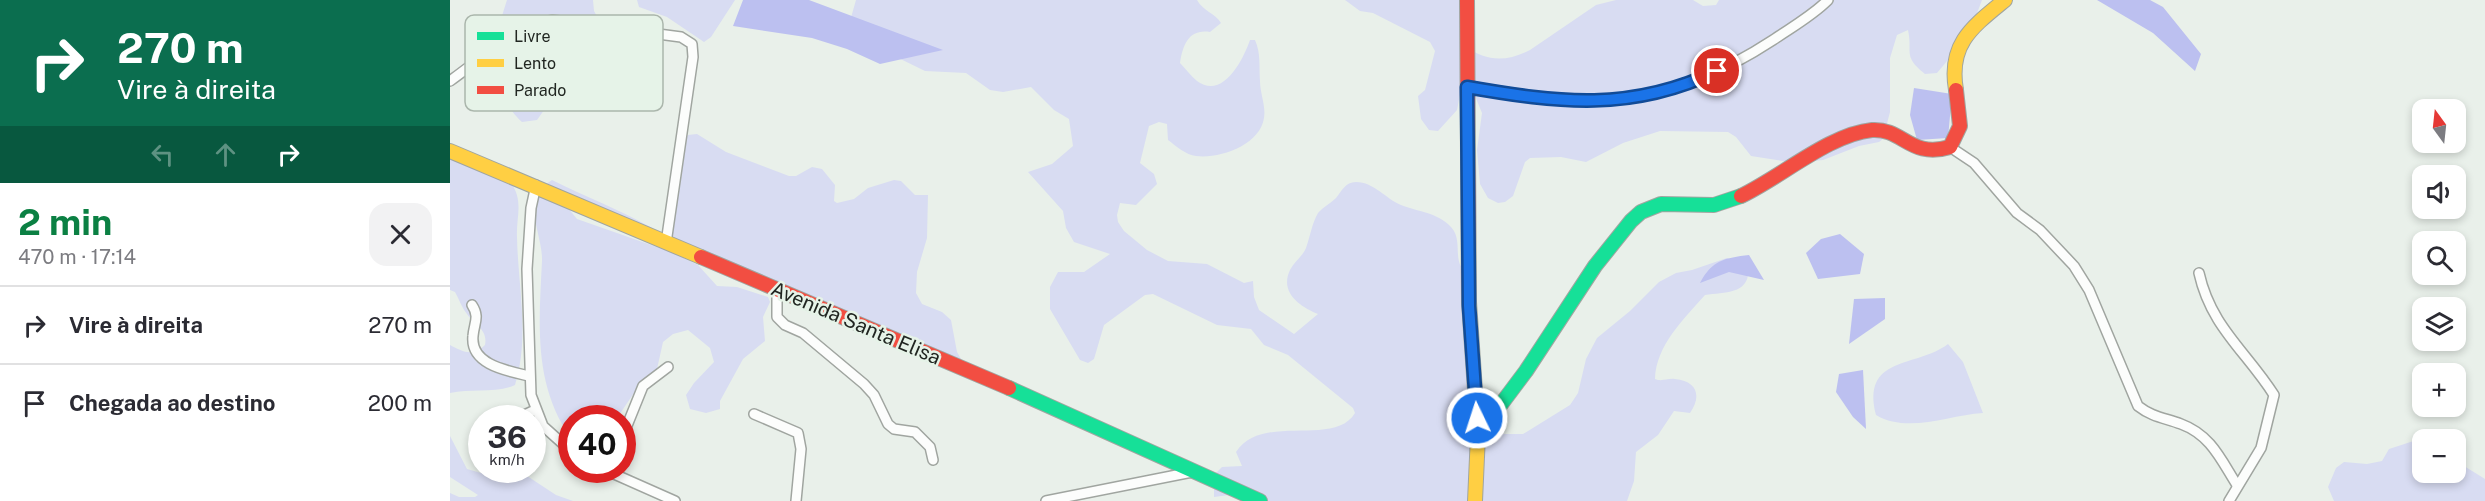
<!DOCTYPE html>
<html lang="pt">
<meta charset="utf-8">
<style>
body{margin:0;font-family:"Public Sans",sans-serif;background:#f2f2f3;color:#2b2b33;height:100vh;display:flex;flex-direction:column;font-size:22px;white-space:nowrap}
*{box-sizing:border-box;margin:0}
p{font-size:20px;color:#7c7c81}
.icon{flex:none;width:33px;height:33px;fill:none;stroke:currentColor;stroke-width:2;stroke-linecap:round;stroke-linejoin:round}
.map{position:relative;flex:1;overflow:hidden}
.drawer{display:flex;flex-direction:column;background:#fff;width:450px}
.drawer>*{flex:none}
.top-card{background:#0b6e4f;color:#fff;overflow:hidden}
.needle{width:39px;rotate:345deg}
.fabs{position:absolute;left:1962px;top:99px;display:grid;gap:12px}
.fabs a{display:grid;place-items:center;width:54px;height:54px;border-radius:12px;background:#fff;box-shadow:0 3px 9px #0003;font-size:30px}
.speed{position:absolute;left:18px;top:405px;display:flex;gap:12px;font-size:30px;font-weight:700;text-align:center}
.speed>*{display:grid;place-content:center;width:78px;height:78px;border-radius:50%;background:#fff;box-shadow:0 3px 9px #0003;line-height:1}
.speed small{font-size:15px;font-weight:400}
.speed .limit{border:9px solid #d22;background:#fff;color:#111}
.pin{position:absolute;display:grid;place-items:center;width:51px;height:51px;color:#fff;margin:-26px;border:3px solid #fff;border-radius:50%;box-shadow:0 2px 6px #0007}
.me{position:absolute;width:66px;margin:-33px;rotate:356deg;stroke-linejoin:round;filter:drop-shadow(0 0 4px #0008)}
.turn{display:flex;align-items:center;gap:21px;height:126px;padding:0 18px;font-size:27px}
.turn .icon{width:78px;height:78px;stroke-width:2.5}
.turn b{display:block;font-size:42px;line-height:51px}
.lanes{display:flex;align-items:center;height:57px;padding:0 18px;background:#0003;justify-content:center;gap:30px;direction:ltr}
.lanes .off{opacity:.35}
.round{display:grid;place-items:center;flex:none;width:63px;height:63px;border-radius:18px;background:#f2f2f3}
.headline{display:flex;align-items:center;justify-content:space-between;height:102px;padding:0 18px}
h1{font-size:36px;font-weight:700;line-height:45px;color:#0b8043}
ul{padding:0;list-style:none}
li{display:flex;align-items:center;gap:18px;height:78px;padding:0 18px;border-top:2px solid #e1e1e2}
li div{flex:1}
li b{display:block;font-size:22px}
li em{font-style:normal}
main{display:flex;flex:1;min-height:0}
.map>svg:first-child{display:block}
.green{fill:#d8dcf2}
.water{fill:#bcc0f0}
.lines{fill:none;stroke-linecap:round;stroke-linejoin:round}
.street-casing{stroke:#a0a5a0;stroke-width:12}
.fast-casing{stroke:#a0a5a0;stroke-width:16}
.slow-casing{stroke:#a0a5a0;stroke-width:16}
.jam-casing{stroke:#a0a5a0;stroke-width:16}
.street{stroke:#fcfdfc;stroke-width:9}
.fast{stroke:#16e098;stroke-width:14}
.slow{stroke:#ffcf43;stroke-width:14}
.jam{stroke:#f24e42;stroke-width:14}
.route-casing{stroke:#114b97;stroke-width:15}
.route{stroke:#1a73e8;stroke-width:10}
.labels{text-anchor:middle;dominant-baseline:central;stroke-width:5;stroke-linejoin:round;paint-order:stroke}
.street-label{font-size:20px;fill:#212621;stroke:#e6f3e8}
.key{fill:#e6f3e8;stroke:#abb6ac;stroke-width:1.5}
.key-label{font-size:16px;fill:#212621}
</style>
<main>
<section class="drawer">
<div class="top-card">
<div class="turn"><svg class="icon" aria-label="right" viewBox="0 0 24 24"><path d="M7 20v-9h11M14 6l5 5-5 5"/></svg><div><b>270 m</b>Vire à direita</div></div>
<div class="lanes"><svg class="icon off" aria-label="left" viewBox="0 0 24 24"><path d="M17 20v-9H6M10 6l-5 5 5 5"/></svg><svg class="icon off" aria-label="ahead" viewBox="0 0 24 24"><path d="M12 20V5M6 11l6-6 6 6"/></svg><svg class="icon" aria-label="right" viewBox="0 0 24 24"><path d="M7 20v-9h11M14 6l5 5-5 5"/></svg></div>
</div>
<div class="headline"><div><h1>2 min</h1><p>470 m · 17:14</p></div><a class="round"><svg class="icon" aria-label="close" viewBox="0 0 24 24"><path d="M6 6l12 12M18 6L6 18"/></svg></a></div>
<ul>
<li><svg class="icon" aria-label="right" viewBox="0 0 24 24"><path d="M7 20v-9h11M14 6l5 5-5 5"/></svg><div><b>Vire à direita</b></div><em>270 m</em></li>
<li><svg class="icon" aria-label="arrive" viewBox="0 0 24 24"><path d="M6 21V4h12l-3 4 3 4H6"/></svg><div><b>Chegada ao destino</b></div><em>200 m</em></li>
</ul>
</section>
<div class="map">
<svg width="2035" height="501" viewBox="0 0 2035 501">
<rect width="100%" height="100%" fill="#e9f0ea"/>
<g class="green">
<path d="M57,0H143L144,11L157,34L119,54L104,96L87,120L72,122C45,97 60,86 68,56L55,52C45,33 51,19 57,0Z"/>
<polygon points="187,0 285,0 261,37 254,42 217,17 189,7"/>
<path d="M406,0H747C753,11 765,13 771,23L760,32C739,29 733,44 730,63C736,69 741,76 747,81C773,100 793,60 800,40H805C811,53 809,67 810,81C810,94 816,105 814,118C810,145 770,159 746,156C736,155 726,146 718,140L717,124L709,122L699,126L690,163L704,174L707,184L686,205L670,203L667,215L668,222L674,231L697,250L718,261L757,264L794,283L803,281L804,297L809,310L844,334L868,314C851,307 829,293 840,270C844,262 852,257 856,248C860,237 862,223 868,213C873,207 880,204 886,198C892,191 895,182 906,182C924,182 936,199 951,205C968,212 987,212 1001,227C1013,240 1003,258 1013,269L1034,433L1048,429L1054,434H1073L1120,405L1128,393L1136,359L1147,338L1180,311L1209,282L1226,273L1242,270L1277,258L1298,267C1301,294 1276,292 1255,295C1234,319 1206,345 1205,379C1212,382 1217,378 1225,379C1247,381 1252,396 1240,413L1224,411L1208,435L1186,452L1184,481L1177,501H792L779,495L764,497V475L772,467L792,466L786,452C812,412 884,448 905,413L903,408L838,355L814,345L801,329L767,325L703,294L695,295L654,325L644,359L638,363L630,360L600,309V287L608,272H634L660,254L624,242L616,228L613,211L578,172L602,164L623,146L619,119L604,110L581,87L553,92L540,90L516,73L475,71L426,47L400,21Z"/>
<path d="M895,0H1015V46C1037,62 1056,62 1080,50L1146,5L1166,0H1243L1253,6L1266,5L1269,0H1532C1523,27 1506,51 1487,73L1475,74C1452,56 1463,52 1458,30L1447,35L1440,58V112L1433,139L1429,142L1409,146L1373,160L1345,163L1301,156L1286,137L1278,132L1210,131L1173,143L1136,162L1111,157L1080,158L1075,162L1063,196L1055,202L1048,203L1038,198L1030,184L1027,150L1032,113L1021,86L1012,84L1007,110L988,131L979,130L971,119L968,96L975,90L985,51L980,42L923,13L910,11Z"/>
<polygon points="247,134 276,152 339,176 346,176 362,167 372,169 385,185 384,201 387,203 404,199 418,188 444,180 451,181 465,195 478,195 477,238 467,272 466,293 472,304 492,312 501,320 507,352 515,366 511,368 477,362 414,319 355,298 328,282 219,237 216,205 230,150 238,135"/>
<path d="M0,158L61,183C74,201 66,217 67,237C68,287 80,336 65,385C46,394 21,388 0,393V345C13,352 23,357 35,345C38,329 25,326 17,314C12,308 9,299 5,292L0,290Z"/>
<path d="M102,180C136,197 171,210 204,229L114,203L127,219L221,252L248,265L267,286L287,287L318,297L320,302L313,317L315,341L293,359L270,401V409L256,413L240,409L236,395L244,383L264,362L260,348L238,330L223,334L213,342L207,369L200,381L186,390L167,418H122L121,438C83,385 89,323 92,261C93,233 69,201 102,180Z"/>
<path d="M1498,344L1513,362L1533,413C1499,415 1458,434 1426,415C1411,355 1467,368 1498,344Z"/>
<polygon points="1982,435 1996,439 1972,440 1972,472 2006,472 2006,461 2035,479 2035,501 1884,501 1878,487 1886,468 1894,462 1917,464 1932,461 1939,449"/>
<polygon points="0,436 17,469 31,473 31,468 68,470 106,495 123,501 0,501 0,493 9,497 25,497 28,495 0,477"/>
</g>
<g class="water">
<polygon points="293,0 359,0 493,50 430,64 397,49 362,38 283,26"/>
<polygon points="1647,0 1700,0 1713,7 1751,54 1745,71 1703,33"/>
<polygon points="1464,88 1502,94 1498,138 1467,140 1460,115"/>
<polygon points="1390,234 1414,254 1410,274 1368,279 1356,253 1371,239"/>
<path d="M1299,255L1314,280L1279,272L1250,283C1262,260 1275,258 1299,255Z"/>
<polygon points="1435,298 1435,319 1399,344 1404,299"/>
<polygon points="1413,370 1416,429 1403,417 1386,392 1389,374"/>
</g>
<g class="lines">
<g class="street-casing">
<g id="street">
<path d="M0,81C32,58 64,29 102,20L231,37L242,44L243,57L216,243"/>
<path d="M1017,86C1138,108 1216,110 1323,40C1342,27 1362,16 1378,0"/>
<path d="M1500,147L1524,163L1567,213L1590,230L1624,266L1639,290L1688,406C1702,417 1715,418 1731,424C1761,435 1771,460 1787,485"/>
<polyline points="86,185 81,208 77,269 81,395 93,426 122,452"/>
<path d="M1749,273C1761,327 1796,351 1824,395L1811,448L1779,501"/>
<polyline points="327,290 327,317 335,325 353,333 414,384 424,395 438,424 444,429 465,432 480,447 483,460"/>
<path d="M22,305C30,317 24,323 23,336C20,365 58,371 79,376"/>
<polyline points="304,414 348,433 351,449 346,501"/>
<polyline points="68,418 85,410"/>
<polyline points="172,438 193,386 218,367"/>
<polyline points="28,439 32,437"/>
<polyline points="155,470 225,501"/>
<polyline points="596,501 742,472"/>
</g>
</g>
<g class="fast-casing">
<g id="fast">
<polyline points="559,388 810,501"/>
<polyline points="1028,435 1076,371 1145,266 1181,221 1191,212 1211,204 1264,205 1291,196"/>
</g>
</g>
<g class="slow-casing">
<g id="slow">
<path d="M1506,90C1498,44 1522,27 1555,0"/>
<polyline points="0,151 251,257"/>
<polyline points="1019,302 1028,435 1025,501"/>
</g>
</g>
<g class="jam-casing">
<g id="jam">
<polyline points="1017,0 1019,302"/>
<path d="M1291,196C1331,177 1380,134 1422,130C1453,128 1460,159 1500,147L1510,126L1506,90"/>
<polyline points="251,257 559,388"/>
</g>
</g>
<use href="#street" class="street"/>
<use href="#fast" class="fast"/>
<use href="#slow" class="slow"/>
<use href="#jam" class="jam"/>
</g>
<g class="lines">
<g class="route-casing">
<path id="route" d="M1027,418L1019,306L1017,87C1109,103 1181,112 1267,71"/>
</g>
<use href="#route" class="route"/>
</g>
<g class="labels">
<g class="street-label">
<text transform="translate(406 323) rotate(23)">Avenida Santa Elisa</text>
</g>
</g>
<rect x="15" y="15" width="198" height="96" rx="9" class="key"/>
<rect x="27" y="32" width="27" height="8" fill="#16e098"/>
<rect x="27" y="59" width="27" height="8" fill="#ffcf43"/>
<rect x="27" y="86" width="27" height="8" fill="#f24e42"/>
<g class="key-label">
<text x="64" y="42">Livre</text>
<text x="64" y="69">Lento</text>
<text x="64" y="96">Parado</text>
</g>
</svg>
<div class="fabs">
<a><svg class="needle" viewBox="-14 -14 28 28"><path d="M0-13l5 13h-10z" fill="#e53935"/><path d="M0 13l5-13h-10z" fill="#7c7c81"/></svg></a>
<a><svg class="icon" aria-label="sound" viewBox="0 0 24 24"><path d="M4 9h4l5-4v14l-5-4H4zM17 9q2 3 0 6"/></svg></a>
<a><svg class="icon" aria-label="search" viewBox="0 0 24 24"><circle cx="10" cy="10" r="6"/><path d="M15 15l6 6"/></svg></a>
<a><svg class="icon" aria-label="layers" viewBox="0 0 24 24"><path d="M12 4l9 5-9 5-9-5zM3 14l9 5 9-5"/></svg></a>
<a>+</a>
<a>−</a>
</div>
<div class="speed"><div>36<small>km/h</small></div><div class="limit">40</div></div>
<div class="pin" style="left:1267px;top:71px;background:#d93025"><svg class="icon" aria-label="arrive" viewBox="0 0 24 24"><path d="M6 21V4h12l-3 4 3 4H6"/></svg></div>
<svg class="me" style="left:1027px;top:418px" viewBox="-20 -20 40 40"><circle r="17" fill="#1a73e8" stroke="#fff" stroke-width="3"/><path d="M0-11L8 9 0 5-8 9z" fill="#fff"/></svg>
</div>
</main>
